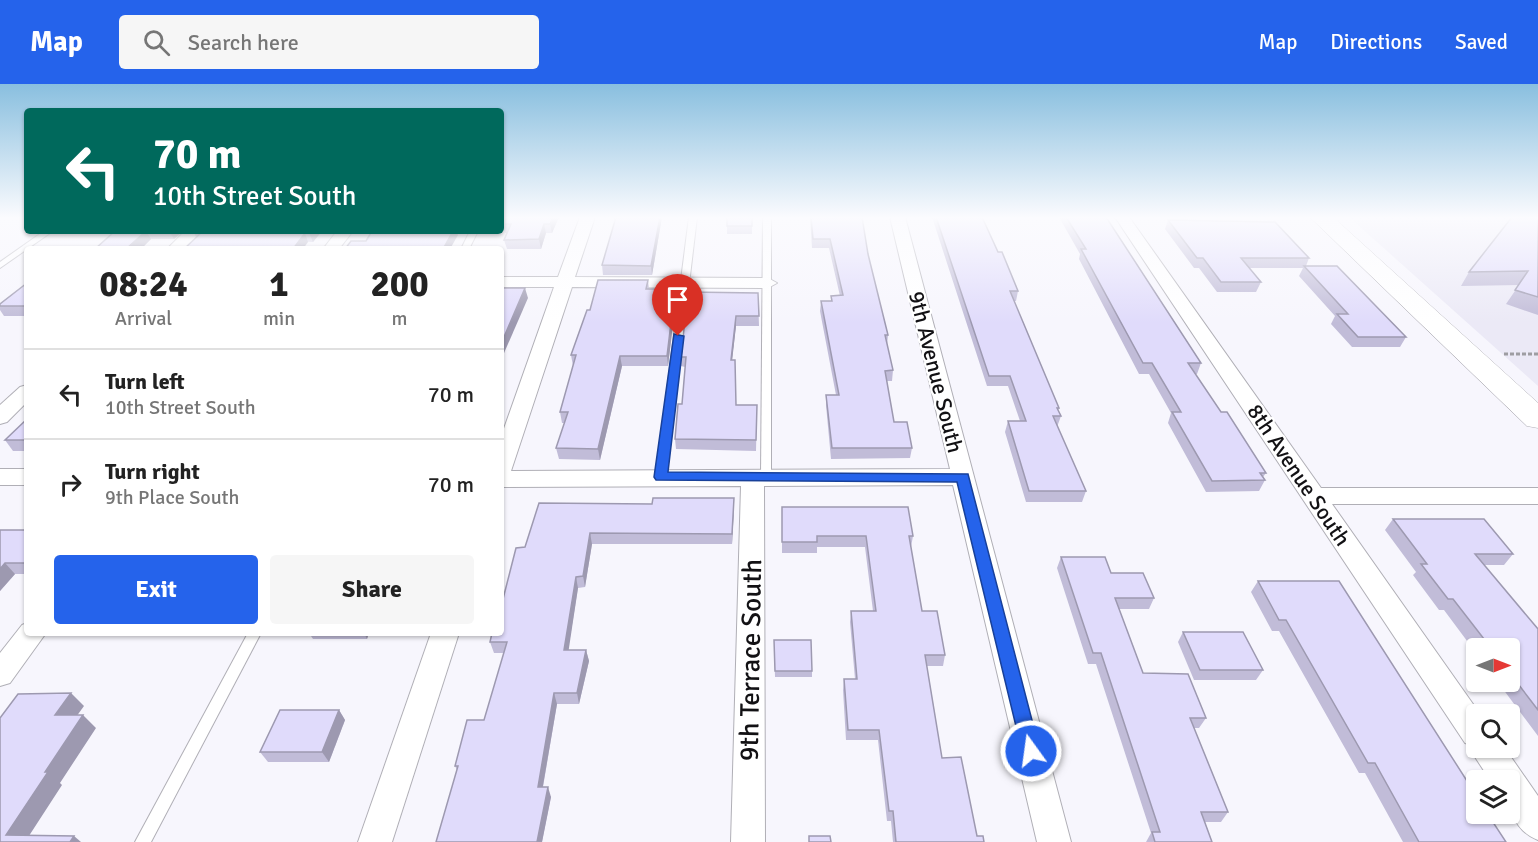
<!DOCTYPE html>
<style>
body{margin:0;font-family:Signika,sans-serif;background:#f6f6f6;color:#222;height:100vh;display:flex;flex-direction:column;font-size:22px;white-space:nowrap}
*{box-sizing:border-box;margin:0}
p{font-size:20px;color:#767676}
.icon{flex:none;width:33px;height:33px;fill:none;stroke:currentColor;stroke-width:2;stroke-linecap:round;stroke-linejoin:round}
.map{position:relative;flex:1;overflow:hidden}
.panel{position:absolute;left:24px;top:162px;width:480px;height:390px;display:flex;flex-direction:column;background:#fff;border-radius:6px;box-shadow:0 2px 4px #0004}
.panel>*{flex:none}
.guide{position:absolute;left:24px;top:24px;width:480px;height:126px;border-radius:6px;box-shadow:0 2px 4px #0004;background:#00695c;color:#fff;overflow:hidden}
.needle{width:39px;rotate:90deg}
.fabs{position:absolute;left:1466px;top:554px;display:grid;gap:12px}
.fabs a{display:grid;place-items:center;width:54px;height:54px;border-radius:6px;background:#fff;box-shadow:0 2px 4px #0004;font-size:30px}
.pin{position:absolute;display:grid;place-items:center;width:51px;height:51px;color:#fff;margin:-62px -26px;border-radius:50% 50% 50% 0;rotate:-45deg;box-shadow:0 0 6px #0007}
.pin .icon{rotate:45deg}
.me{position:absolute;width:66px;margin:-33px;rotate:346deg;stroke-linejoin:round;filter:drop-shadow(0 0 4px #0008)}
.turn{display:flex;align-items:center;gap:21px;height:126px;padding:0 30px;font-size:27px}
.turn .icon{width:78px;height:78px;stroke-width:2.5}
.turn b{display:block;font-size:42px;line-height:51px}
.eta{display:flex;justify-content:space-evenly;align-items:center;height:102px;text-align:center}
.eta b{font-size:36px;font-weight:800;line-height:42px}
.primary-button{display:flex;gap:12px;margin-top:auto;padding:12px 30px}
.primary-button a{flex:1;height:69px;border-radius:6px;background:#2563eb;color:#fff;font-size:24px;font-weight:800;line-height:69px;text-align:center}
.primary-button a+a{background:#f6f6f6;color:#222}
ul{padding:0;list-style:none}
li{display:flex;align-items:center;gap:18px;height:90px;padding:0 30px;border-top:2px solid #e0e0e0}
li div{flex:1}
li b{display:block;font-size:22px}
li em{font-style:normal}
header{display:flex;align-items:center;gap:36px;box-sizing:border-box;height:84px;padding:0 30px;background:#2563eb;color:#fff}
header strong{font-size:28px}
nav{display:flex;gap:33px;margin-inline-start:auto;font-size:21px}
.search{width:420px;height:54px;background:#f6f6f6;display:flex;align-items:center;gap:15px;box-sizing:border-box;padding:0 21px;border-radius:6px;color:#767676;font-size:22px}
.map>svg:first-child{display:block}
.built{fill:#ebe9f6}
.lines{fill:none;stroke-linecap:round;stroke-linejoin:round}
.lane-casing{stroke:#b0afb6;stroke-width:2}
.street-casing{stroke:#b0afb6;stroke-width:2}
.secondary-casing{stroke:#b0afb6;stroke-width:1}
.path{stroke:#9e9da2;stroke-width:3;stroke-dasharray:4 2;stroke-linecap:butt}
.lane{fill:#fff;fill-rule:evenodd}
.street{fill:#fff;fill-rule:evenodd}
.secondary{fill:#fff;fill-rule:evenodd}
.wall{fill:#c1bcd8}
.shaded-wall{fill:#9d99b0}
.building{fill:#e0dbfb;stroke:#9d99b0;stroke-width:1.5}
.route{fill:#2563eb;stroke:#184099;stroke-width:1.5}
.labels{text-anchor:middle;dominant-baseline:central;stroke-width:4.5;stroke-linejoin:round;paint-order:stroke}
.street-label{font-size:22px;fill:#121114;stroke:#fff}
.near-street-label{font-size:27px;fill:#121114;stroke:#fff}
</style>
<header>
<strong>Map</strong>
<div class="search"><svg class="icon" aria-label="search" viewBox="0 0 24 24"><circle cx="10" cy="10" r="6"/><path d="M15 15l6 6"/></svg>Search here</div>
<nav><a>Map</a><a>Directions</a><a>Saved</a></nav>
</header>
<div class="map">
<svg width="1538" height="758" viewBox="0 0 1538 758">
<rect width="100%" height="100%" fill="#f7f6fd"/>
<polygon class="built" points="1349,133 1538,133 1538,302"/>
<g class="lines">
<g class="lane-casing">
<g id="lane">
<polygon points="689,133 697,133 666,393 661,397 656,393"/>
<polygon points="763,133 771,133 771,393 766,397 761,393"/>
<polygon points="44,147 53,147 0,184 0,178"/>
<polygon points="470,147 478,147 469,165 461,165"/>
<polygon points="248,549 261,549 151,758 135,758"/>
</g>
</g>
<g class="street-casing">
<g id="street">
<polygon points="580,133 595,133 575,193 768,194 777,199 768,204 572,203 511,387 950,385 890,133 905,133 1071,758 1037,758 953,401 764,402 765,758 731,758 741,402 501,403 501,353 554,203 501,203 501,193 558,193"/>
<path d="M1115,133H1129L1321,404H1538V420H1332L1480,630H1476V663H1504L1538,712V756C1511,745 1509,722 1509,696H1490L1475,673L1472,661L1465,659Z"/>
<polygon points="185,147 202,147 184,165 167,165"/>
<polygon points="337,147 353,147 339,165 323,165"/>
<polygon points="27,301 27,318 7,338 0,340 0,321 20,303"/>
<rect x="0" y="385" width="27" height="16"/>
<polygon points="27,539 27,549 46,549 10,599 0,602 0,569 22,541"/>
<polygon points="431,549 459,549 392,758 358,758"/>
</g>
</g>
<g class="secondary-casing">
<polygon id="secondary" points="1310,133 1333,133 1538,319 1538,344 1527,342"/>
</g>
<polyline class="path" points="1504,270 1538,270"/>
<use href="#lane" class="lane"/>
<use href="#street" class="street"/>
<use href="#secondary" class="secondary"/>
</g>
<g class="wall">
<polygon points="559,133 552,149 546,149 541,165 507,165 504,156 507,149 505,149 503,140"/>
<polygon points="616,133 662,133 652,191 603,191 602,181"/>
<rect x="727" y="133" width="25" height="17"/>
<polygon points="810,133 862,133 868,170 888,251 887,261 893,286 892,297 887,297 894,338 912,364 910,374 831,375 826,321 826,311 836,311 820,227 821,217 831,217 831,212 840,212 829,164 812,164"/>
<polygon points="932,133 982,133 998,168 1018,207 1016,217 1014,217 1059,324 1058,327 1061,332 1057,343 1086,407 1082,418 1026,418 1005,348 1008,337 1020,337 1008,302 987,302"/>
<polygon points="1059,133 1106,133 1201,279 1197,290 1195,290 1221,328 1266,389 1263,393 1265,396 1259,407 1206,408 1168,339 1171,329 1149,290 1139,290 1079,175 1080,170"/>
<polygon points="1538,133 1538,231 1506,220 1519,201 1461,202 1469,188"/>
<polygon points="1168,136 1309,174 1306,182 1406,253 1400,263 1352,263 1331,240 1335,232 1299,192 1303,184 1249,184 1261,198 1256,208 1217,208 1199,184 1194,184 1165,145"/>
<polygon points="115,147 183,147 174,155 151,155 141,165 95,165"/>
<polygon points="193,147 322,147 313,158 196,153"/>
<polygon points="648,196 649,205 676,215 668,282 622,282 600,376 559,375 556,364 565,339 562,339 560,328 573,282 571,271 590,226"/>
<polygon points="27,199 27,232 4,232 0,226 0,220"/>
<polygon points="758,209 759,242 736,242 732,276 736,321 757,321 756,367 676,365 675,355 682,320 685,283 681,282 681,273"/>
<polygon points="27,335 27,367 13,367 5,356"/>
<polygon points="734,414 732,460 592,460 585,503 578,504 568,566 586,566 589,577 579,620 557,620 543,703 551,713 542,758 436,758 457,686 455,682 484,636 504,569 494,569 490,558 503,515 525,463 652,420"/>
<polygon points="782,423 913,452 911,463 922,527 945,571 943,582 927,582 942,674 977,752 984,758 893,758 891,737 887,737 878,656 846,656 843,606 844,595 855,595 850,538 851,527 873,527 865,463 817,463 817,469 782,469"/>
<polygon points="1393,435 1513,470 1504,481 1484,481 1538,545 1538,652 1497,597 1509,597 1509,564 1476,564 1476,569 1444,526 1439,526 1413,491 1416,488 1385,446"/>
<polygon points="0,446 27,446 27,490 15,490 0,507"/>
<polygon points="1061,473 1111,489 1154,514 1149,525 1119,525 1143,589 1206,634 1199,644 1194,644 1228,728 1221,738 1205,738 1212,758 1146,758 1151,749 1096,580 1088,580 1057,484"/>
<polygon points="1258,497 1506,758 1403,758 1365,689 1359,689 1279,547 1272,547 1251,508"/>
<polygon points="1183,548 1263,586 1256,596 1194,596 1178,558"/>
<polygon points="309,549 369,549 367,555 313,555"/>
<polygon points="774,556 812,587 812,593 775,593"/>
<polygon points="339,626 345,636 329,678 268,678 260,668"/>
</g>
<g class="shaded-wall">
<polygon points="553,133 559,133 552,149 550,140"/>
<polygon points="660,133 662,133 652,191 651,182"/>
<polygon points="544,140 546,149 541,165 539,155"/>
<polygon points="146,147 151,155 141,165 126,165"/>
<polygon points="169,147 183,147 174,155"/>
<polygon points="311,147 322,147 313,158 309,149"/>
<polygon points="453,147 456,147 458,151 450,165 443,165"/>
<polygon points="305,149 308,158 303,165 293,165"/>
<polygon points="525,204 528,214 501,276 501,260"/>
<polygon points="675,205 676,215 668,282 667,272"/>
<polygon points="736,232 736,242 731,286 731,276"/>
<polygon points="620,272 622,282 600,376 598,365"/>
<polygon points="734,414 734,425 732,460 732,450"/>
<polygon points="590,449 592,460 585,503 583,492"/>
<polygon points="5,479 15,490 0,507 0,485"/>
<polygon points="576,493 578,504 567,577 564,566"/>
<polygon points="364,549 369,549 367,555"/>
<polygon points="586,566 589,577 579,620 577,609"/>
<polygon points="71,609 84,622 68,644 55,631"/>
<polygon points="554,609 557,620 541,713 538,703"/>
<polygon points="339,626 345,636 329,678 322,668"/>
<polygon points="83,631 96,644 60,699 62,701 25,758 6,751 45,688"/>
<polygon points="548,703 551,713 542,758 537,758"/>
<polygon points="74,752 81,758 70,758"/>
</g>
<g class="building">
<polygon points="507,133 553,133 550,140 544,140 539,155 504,156 511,140 503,140"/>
<polygon points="616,133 660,133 651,182 602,181"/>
<rect x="727" y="133" width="25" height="9"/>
<polygon points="811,133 862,133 868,170 888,251 885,251 893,286 885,287 894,338 907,338 912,364 832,364 826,311 839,311 821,217 832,217 831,212 843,211 830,155 813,155"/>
<polygon points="936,133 982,133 998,168 1002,168 1018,207 1010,207 1059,324 1057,324 1061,332 1053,332 1086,407 1029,407 1008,337 1026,337 1010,292 989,292"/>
<polygon points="1066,133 1106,133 1201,279 1188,279 1221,328 1227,328 1266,389 1260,389 1265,396 1212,397 1172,328 1181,328 1152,279 1143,279 1081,165 1086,165"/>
<polygon points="1512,133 1538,133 1538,213 1515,206 1528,187 1469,188"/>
<polygon points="1168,136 1275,138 1309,174 1241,174 1261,198 1221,198 1203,174 1197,174"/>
<polygon points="115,147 146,147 126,165 95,165"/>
<polygon points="203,147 311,147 309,149 305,149 293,165 184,165"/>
<polygon points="372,147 453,147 443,165 345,165 351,157 366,157"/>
<polygon points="1304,182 1337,182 1406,253 1358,253 1337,230 1348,230"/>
<polygon points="598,196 648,196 646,205 675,205 667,272 620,272 598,365 556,364 568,328 560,328 576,271 571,271 587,226 590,226"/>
<polygon points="27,199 27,222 0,222 0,220"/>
<polygon points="501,204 525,204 501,260"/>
<polygon points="688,208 758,209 759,232 736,232 731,276 735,276 736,321 757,321 756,356 675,355 678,320 682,320 686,273 681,273"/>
<polygon points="27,335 27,356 5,356"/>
<polygon points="653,414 734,414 732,450 590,449 583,492 576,493 564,566 586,566 577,609 554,609 538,703 548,703 537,758 436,758 458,682 455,682 467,636 484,636 507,558 490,558 492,549 501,549 501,516 503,515 516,464 525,463 539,419 652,420"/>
<polygon points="782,423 908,423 913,452 909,452 922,527 937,527 945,571 925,571 942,674 961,673 977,752 983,752 984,758 896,758 893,727 889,727 879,646 848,646 844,595 857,595 851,527 876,527 866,452 817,452 817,458 782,458"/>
<polygon points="1393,435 1484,435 1513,470 1475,470 1538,545 1538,626 1509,588 1509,564 1491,564 1453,515 1448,515 1421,480 1427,480"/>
<polygon points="0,446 27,446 27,476 25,479 5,479 0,485"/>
<polygon points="1061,473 1105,473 1111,489 1143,489 1154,514 1115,514 1143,589 1188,590 1206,634 1190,634 1228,728 1201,728 1212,758 1155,758 1152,748 1160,748 1101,569 1093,569"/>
<polygon points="1258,497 1339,497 1476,711 1476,729 1487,729 1506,758 1419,758 1375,679 1368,679 1286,536 1279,536"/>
<polygon points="1183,548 1243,548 1263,586 1200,586"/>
<polygon points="774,556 811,556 812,587 775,587"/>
<polygon points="71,609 55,631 83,631 45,688 48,688 6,751 74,752 70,758 0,758 0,634 18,610"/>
<polygon points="280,626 339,626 322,668 260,668"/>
<polygon points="809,752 830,752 831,758 809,758"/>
</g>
<linearGradient id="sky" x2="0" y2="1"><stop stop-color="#89bfdf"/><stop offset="0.56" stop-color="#fbfbfe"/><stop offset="1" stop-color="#fbfbfe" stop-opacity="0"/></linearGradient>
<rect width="1538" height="239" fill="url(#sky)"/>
<polygon class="route" points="674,250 684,252 668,388 968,390 1040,667 1038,673 1031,675 1024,673 1022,667 957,398 656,396 654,393"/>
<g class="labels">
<g class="street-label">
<text transform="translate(936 288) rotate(76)">9th Avenue South</text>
<text transform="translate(1299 391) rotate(56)">8th Avenue South</text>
</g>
<g class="near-street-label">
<text transform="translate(751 576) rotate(-89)">9th Terrace South</text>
</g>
</g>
</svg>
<div class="fabs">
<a><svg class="needle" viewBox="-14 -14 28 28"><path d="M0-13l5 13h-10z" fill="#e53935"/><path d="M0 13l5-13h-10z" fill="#767676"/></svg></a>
<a><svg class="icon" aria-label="search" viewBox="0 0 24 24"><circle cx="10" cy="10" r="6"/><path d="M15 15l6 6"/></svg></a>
<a><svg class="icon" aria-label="layers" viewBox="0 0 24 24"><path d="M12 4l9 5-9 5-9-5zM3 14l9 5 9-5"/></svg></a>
</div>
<div class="pin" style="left:678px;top:252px;background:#d93025"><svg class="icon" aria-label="arrive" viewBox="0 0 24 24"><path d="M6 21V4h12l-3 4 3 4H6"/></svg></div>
<svg class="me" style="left:1031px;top:667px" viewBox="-20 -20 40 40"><circle r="17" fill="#2563eb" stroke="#fff" stroke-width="3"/><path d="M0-11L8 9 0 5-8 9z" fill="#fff"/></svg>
<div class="guide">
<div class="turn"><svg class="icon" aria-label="left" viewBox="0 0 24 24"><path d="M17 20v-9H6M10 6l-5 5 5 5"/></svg><div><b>70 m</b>10th Street South</div></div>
</div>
<section class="panel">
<div class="eta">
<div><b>08:24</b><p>Arrival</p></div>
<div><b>1</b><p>min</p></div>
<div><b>200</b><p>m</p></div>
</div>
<ul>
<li><svg class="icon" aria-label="left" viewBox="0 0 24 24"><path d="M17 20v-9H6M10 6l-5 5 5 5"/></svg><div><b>Turn left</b><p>10th Street South</p></div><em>70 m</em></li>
<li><svg class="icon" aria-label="right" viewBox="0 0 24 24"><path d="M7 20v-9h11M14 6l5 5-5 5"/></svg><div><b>Turn right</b><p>9th Place South</p></div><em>70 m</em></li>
</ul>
<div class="primary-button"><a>Exit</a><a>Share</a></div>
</section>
</div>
